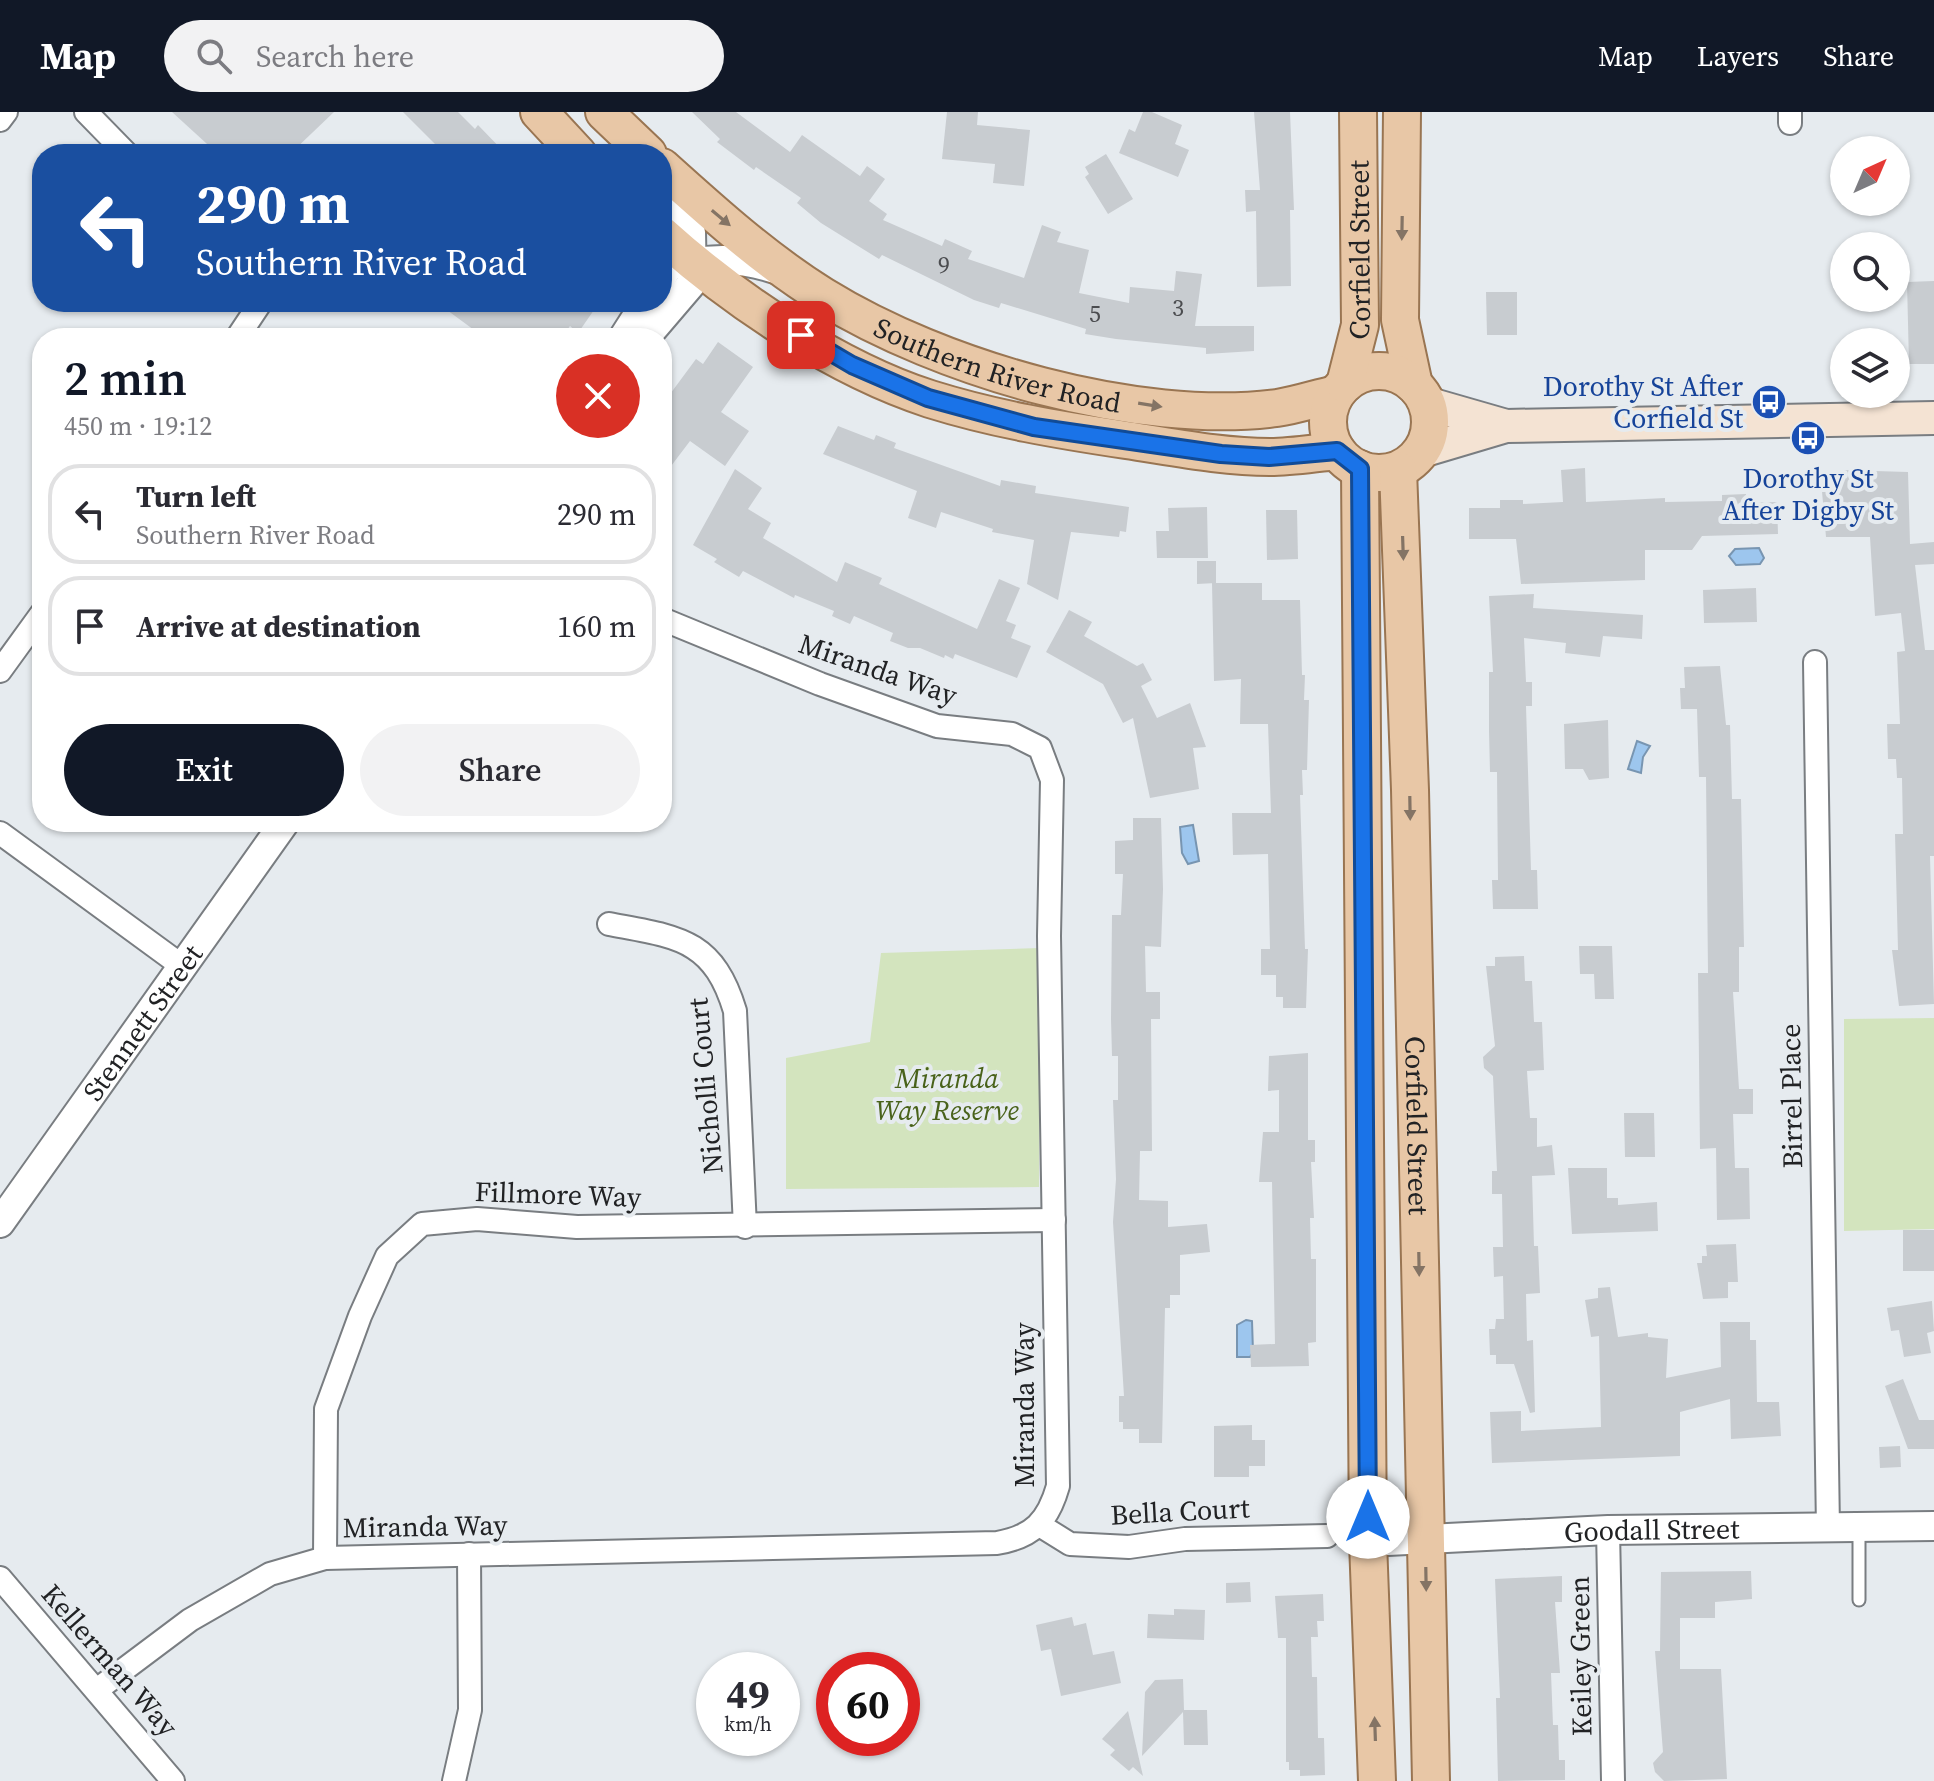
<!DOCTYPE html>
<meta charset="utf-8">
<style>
body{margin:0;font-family:"Source Serif 4",serif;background:#f2f2f3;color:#2b2b33;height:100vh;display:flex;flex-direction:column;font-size:30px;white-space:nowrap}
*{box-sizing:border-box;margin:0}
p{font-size:26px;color:#7c7c81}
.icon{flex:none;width:44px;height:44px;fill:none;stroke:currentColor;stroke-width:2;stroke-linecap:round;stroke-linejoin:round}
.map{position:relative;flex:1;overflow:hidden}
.sheet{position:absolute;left:32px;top:216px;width:640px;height:504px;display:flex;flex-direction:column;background:#fff;border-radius:32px;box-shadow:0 2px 6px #0004}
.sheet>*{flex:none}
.guide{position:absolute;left:32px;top:32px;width:640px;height:168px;border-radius:32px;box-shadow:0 2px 6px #0004;background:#1a4fa0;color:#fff;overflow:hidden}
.needle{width:52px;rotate:44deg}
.controls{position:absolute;left:1830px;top:24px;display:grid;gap:16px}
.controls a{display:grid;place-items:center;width:80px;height:80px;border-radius:50%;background:#fff;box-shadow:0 2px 6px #0004;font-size:40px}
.speed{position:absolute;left:696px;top:1540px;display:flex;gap:16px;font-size:40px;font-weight:700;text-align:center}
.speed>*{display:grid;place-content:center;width:104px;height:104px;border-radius:50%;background:#fff;box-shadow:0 2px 6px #0004;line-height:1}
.speed small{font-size:20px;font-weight:400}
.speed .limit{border:12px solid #d22;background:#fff;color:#111}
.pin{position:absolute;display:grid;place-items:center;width:68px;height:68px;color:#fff;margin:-34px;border-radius:16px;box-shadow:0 4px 12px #0006}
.me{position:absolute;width:88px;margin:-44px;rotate:0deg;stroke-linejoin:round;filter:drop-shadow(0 0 6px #0008)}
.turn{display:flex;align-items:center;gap:28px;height:168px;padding:0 32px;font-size:36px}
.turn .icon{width:104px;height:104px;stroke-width:2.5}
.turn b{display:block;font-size:56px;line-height:68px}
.round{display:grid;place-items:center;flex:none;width:84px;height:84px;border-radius:42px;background:#f2f2f3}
.head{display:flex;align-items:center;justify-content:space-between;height:136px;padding:0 32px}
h1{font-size:48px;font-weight:600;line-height:60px;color:#111827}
.primary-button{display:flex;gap:16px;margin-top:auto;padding:16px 32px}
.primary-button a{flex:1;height:92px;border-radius:48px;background:#111827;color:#fff;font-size:32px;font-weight:600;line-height:92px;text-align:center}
.primary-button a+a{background:#f2f2f3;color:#2b2b33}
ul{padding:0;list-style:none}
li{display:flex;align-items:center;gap:24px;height:100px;margin:0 16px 12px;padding:0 16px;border:4px solid #e1e1e2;border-radius:32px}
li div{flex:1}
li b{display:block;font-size:30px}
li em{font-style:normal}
header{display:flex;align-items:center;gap:48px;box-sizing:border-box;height:112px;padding:0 40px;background:#111827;color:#fff}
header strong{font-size:38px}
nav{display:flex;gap:44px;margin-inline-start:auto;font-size:28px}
.search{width:560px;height:72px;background:#f2f2f3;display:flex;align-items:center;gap:20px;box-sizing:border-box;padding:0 28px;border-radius:44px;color:#7c7c81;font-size:30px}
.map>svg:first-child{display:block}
.green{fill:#d3e4be}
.water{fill:#9dc6ee;stroke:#7895b1;stroke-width:2}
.building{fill:#c8ccd0}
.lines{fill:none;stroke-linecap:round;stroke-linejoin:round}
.service-casing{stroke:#797d81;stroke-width:15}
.minor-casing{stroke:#797d81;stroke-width:26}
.tertiary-casing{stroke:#797d81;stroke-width:32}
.secondary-casing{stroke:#797d81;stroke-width:36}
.primary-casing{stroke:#997552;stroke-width:40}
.service{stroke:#fff;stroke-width:11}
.minor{stroke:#fff;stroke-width:22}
.tertiary{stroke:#fff;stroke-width:28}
.secondary{stroke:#f4e3d3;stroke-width:32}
.primary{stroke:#e8c7a6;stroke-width:36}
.oneway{fill:#847465}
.route-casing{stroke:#114b97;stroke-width:20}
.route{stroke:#1a73e8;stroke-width:14}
.labels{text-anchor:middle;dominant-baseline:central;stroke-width:8;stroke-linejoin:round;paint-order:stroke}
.number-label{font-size:24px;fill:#4b4c4f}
.street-label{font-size:28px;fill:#212224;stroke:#e6ebef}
.transit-label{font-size:28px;fill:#164399;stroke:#e6ebef;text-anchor:end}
.park-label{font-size:28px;font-style:italic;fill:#49621a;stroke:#e6ebef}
</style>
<header>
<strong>Map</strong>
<div class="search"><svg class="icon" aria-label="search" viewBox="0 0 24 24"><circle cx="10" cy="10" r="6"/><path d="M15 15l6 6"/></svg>Search here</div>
<nav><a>Map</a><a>Layers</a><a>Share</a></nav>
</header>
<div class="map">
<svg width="1934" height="1669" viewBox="0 0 1934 1669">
<rect width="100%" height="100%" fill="#e6ebef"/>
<g class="green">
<polygon points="1040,836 1039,1075 786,1077 786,946 870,930 881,841"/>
<polygon points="1934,906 1934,1117 1844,1119 1844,907"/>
</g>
<g class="water">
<polygon points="1759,436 1764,446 1760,452 1736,453 1729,444 1735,437"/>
<polygon points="1637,629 1650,634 1643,645 1641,661 1628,657"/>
<polygon points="1193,713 1199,749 1188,752 1182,741 1180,715"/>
<polygon points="1246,1208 1252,1209 1253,1240 1250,1245 1237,1245 1237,1213"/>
</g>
<g class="building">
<polygon points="172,0 334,0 290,42 218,42"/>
<polygon points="403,0 458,0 475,17 478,13 506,42 445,42"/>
<polygon points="692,0 736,0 790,40 802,23 860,64 867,54 885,67 869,89 887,102 883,108 942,134 945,127 972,139 968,147 1024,166 1042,113 1061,120 1057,130 1089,138 1079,181 1129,191 1130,175 1174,179 1176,159 1202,162 1195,214 1254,214 1254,239 1206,242 1206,236 1116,227 1085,222 1086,217 1001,191 999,196 974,188 882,143 879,147 821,111 797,91 801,86 756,55 754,58 717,30 720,27"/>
<polygon points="947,0 978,0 977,13 1030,18 1024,74 993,71 995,52 942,47"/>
<polygon points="1143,0 1152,0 1182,13 1175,32 1189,38 1178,65 1119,41 1129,17 1135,20"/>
<polygon points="1254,0 1290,0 1294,98 1290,98 1291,174 1257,175 1256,99 1246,100 1245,78 1260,78"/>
<polygon points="1106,42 1133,87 1108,102 1085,65 1089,62 1085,55"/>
<polygon points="1934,169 1934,252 1909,252 1907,170"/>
<polygon points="1486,180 1517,180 1517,223 1487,223"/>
<polygon points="436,190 582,190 594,198 578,221 570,214 561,226 485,226"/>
<polygon points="718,230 753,255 721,300 749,319 725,354 690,329 662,366 662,293 696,247 703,252"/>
<polygon points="838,314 874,328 876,323 896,331 894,336 1000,374 1001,368 1036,374 1035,381 1129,395 1126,420 1120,419 1119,425 1071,420 1058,488 1027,472 1034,428 992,420 993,417 941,400 936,416 908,406 917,379 823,342"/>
<polygon points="1585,356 1586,390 1665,386 1665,390 1722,389 1722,383 1746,382 1746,391 1777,390 1778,422 1702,424 1692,438 1645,438 1645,468 1521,472 1516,427 1469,427 1469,396 1500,396 1500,388 1523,388 1523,392 1563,390 1561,358"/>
<polygon points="735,357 762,376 748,397 771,411 763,426 837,470 845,450 882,466 879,472 977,517 999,467 1020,476 1006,509 1016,513 1011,526 1031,534 1017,566 955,542 953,547 945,543 944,546 920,536 908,536 890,529 893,521 854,504 850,512 832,504 834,499 795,483 794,486 743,459 739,465 714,450 717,447 693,433"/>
<polygon points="1841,358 1908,360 1910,432 1934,430 1934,452 1915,453 1925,538 1934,538 1934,744 1930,744 1934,892 1899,894 1892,838 1898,838 1895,722 1903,722 1902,666 1897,666 1896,647 1888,647 1887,612 1900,612 1897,540 1905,539 1901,501 1875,504 1870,425 1826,425 1821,368 1841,367"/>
<polygon points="1207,395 1208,446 1157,446 1156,419 1169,419 1168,396"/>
<polygon points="1266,398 1297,398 1298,447 1267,448"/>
<polygon points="1197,449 1216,449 1216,471 1197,472"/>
<polygon points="1212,471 1262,471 1262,488 1300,488 1302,563 1305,563 1304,588 1309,588 1307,658 1302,658 1303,683 1300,683 1305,837 1308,837 1306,896 1283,896 1283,885 1276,885 1276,863 1261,863 1261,837 1270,837 1268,742 1233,743 1232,701 1271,701 1268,612 1240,612 1241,567 1214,569"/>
<polygon points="1756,476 1757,510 1704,511 1703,478"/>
<polygon points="1534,482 1533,496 1643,503 1642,527 1603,524 1600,545 1565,541 1566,531 1524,526 1526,570 1532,570 1532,594 1526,594 1531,758 1537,758 1538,797 1493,797 1492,768 1498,768 1497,660 1490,660 1489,619 1489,560 1493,560 1489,484"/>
<polygon points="1069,498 1092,510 1084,524 1137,554 1143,551 1152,568 1141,574 1157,606 1190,591 1206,635 1193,636 1199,677 1150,686 1133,606 1123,611 1103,572 1046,540"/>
<polygon points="1720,554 1726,613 1730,613 1732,687 1741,687 1744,835 1739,835 1739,880 1733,880 1739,977 1753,977 1753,1002 1733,1002 1735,1056 1749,1056 1750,1107 1717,1108 1716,1036 1700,1037 1698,861 1708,861 1706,665 1699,665 1697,597 1681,597 1680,576 1685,576 1684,555"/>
<polygon points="1608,608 1609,666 1589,668 1583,657 1565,657 1564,612"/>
<polygon points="1133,706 1161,706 1163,777 1161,835 1145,834 1146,880 1160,880 1160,907 1151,907 1152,1039 1140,1039 1139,1088 1168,1089 1168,1115 1207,1112 1210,1140 1180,1143 1180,1183 1170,1183 1170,1196 1165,1196 1162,1331 1139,1331 1139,1317 1123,1317 1123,1310 1119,1310 1119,1284 1124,1284 1113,1110 1116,1067 1113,988 1118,988 1118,944 1112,944 1111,907 1112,803 1121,803 1123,762 1115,762 1115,729 1133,728"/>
<polygon points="1579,834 1612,834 1614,887 1595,887 1594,862 1580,862"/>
<polygon points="1524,844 1525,869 1532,869 1534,910 1542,910 1544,958 1527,959 1530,1006 1537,1006 1537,1035 1552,1033 1555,1063 1532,1064 1534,1134 1538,1134 1540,1181 1526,1182 1527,1229 1533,1228 1535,1300 1530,1301 1514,1252 1496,1252 1496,1243 1490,1243 1489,1217 1495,1217 1496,1207 1504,1207 1503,1164 1494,1165 1493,1135 1503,1135 1502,1082 1492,1082 1492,1059 1497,1059 1493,964 1484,956 1483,945 1495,934 1486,854 1495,854 1495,845"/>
<polygon points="1308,941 1308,1028 1315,1028 1315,1050 1311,1050 1314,1106 1310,1106 1311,1147 1316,1147 1316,1230 1308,1231 1309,1254 1251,1255 1250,1233 1275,1232 1272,1070 1259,1070 1263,1020 1279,1020 1279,978 1268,979 1269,944"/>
<polygon points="1624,1001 1654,1001 1655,1045 1625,1045"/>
<polygon points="1568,1056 1607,1056 1607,1086 1618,1086 1618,1093 1657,1090 1658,1119 1572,1122"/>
<rect x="1903" y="1118" width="31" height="41"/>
<polygon points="1736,1132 1738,1170 1728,1170 1728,1186 1703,1187 1697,1151 1702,1151 1702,1144 1707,1144 1706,1133"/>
<polygon points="1610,1175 1618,1225 1648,1221 1648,1225 1668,1227 1666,1266 1721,1255 1720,1210 1750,1210 1750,1228 1756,1228 1757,1290 1779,1290 1781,1324 1731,1327 1730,1287 1680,1300 1680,1344 1492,1351 1490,1300 1521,1299 1521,1319 1601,1315 1599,1224 1591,1225 1585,1188 1598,1186 1598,1176"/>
<polygon points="1932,1189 1934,1219 1927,1221 1931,1241 1904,1245 1899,1218 1891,1219 1887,1196"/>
<polygon points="1903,1267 1919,1308 1934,1308 1934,1337 1908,1337 1885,1274"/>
<polygon points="1252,1313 1252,1328 1265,1328 1265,1354 1249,1354 1249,1365 1214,1365 1214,1314"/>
<polygon points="1900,1334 1901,1355 1880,1356 1879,1335"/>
<polygon points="1751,1459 1752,1487 1715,1490 1715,1506 1680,1506 1680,1557 1721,1557 1727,1667 1664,1669 1655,1660 1653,1651 1663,1640 1655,1539 1660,1539 1661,1460"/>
<polygon points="1562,1464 1562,1490 1555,1490 1560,1561 1551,1561 1553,1613 1558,1613 1559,1648 1565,1648 1565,1668 1498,1669 1496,1586 1500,1586 1495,1467"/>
<polygon points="1250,1470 1251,1490 1226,1491 1226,1471"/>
<polygon points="1323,1482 1324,1509 1317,1509 1318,1525 1311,1525 1312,1565 1317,1565 1318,1626 1324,1626 1325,1663 1300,1664 1300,1658 1289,1658 1289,1650 1286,1650 1286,1526 1278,1526 1275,1484"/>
<polygon points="1174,1497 1205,1498 1204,1528 1147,1526 1148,1502 1174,1503"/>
<polygon points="1072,1505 1074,1514 1086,1511 1093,1543 1114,1539 1121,1571 1061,1584 1051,1537 1041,1539 1036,1513"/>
<polygon points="1183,1567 1184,1598 1207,1598 1208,1633 1184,1633 1183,1600 1142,1644 1145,1580 1155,1568"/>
<polygon points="1128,1599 1143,1664 1133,1655 1129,1659 1110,1643 1115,1638 1102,1627"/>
</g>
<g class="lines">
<g class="service-casing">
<polyline id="service" points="1859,1417 1859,1488"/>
</g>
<g class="minor-casing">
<g id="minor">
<polyline points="86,0 127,42"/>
<polyline points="1790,0 1790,11"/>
<polyline points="0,8 6,0"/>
<polyline points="237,226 261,190"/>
<polyline points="1815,550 1828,1417"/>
<polyline points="0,559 42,501"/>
<polyline points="0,721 182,854"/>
<path d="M609,812C677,825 713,826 735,899L745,1115"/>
<polyline points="1041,1414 1070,1432 1129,1435 1185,1427 1327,1424"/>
<polyline points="1608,1418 1613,1669"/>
<polyline points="325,1446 326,1297 360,1204 387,1144 422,1112 477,1107 577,1115 1054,1108"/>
<polyline points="0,1466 173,1669"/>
<path d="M98,1577L190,1508L270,1462L325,1446L997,1431C1033,1425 1048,1409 1058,1374L1049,824L1052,668L1040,636L1012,622L937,614L820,572L662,507"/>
<polyline points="454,1669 470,1598 469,1442"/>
</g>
</g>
<g class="tertiary-casing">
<g id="tertiary">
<path d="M662,165L669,154C710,147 735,144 775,157"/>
<polyline points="623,226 646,190"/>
<polyline points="645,226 692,171 691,120 662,85"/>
<path id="s1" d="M0,1111L285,710"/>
<path id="s2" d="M1368,1430L1608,1418L1934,1414"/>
</g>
</g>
<g class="secondary-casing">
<g id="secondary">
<polyline points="1426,291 1506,314 1934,306"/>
<polyline points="1422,339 1506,314"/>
</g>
</g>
<g class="primary-casing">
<g id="primary">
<polyline points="539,0 578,42"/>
<polyline points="604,0 648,42"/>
<polyline points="1402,0 1400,208 1414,273"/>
<path id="s3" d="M662,55C713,101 765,148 823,184C941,257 1138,314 1277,296C1297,293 1317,286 1336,282"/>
<path d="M662,123C734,188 837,257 930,287C994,307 1059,318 1126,328C1173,335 1222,345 1270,345C1292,345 1315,341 1337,339"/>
<circle cx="1379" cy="310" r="51"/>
<path id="s4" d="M1345,272L1360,213L1358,0"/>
<polyline points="1360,357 1368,1430 1377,1669"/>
<path id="s5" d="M1398,358L1410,678L1431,1669"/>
</g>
</g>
<use href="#service" class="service"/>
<use href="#minor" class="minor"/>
<use href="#tertiary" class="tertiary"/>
<use href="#secondary" class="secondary"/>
<use href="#primary" class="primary"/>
</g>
<defs><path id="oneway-solid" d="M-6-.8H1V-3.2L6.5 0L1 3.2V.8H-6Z" transform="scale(2)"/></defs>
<g class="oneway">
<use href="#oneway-solid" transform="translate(721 106) rotate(40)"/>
<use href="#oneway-solid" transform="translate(1402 116) rotate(91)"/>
<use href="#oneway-solid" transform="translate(1150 293) rotate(9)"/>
<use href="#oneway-solid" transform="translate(1403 436) rotate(88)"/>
<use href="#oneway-solid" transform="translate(1410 696) rotate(89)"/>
<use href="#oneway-solid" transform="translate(1419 1152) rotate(89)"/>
<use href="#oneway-solid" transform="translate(1426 1467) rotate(89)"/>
<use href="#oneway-solid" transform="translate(1375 1617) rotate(-92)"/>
</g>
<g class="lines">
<g class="route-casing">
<polyline id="route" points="801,223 852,253 928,286 1034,315 1221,342 1269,345 1337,339 1360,357 1368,1405"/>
</g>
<use href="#route" class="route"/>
</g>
<defs>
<g id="bus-disc" transform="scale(1.8)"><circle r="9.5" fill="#1a4fb4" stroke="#e6ebef"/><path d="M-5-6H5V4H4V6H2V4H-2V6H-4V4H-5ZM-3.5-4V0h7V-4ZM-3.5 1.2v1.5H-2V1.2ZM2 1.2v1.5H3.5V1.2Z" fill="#fff"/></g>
</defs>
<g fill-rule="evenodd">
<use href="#bus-disc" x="1769" y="290"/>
<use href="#bus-disc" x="1808" y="326"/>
</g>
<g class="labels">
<g class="number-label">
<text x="944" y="152">9</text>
<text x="1178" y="195">3</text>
<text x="1095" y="201">5</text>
</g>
<g class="street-label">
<text stroke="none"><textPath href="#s4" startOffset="136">Corfield Street</textPath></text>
<text stroke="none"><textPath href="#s3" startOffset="396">Southern River Road</textPath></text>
<text transform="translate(878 557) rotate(19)">Miranda Way</text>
<text stroke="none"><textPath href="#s1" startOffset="246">Stennett Street</textPath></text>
<text transform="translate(705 974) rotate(-95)">Nicholli Court</text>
<text transform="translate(1791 984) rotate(-91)">Birrel Place</text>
<text stroke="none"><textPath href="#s5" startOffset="656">Corfield Street</textPath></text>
<text transform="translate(558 1082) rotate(2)">Fillmore Way</text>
<text transform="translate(1024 1293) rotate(-90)">Miranda Way</text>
<text transform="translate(1180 1399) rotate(-3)">Bella Court</text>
<text transform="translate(425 1414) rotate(-1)">Miranda Way</text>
<text stroke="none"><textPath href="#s2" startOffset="284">Goodall Street</textPath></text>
<text transform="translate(1580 1544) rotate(-91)">Keiley Green</text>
<text transform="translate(110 1548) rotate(49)">Kellerman Way</text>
</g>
<g class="transit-label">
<text x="1743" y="274">Dorothy St After<tspan x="1743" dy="32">Corfield St</tspan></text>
<text x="1808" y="366" text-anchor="middle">Dorothy St<tspan x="1808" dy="32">After Digby St</tspan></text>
</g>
<g class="park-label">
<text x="947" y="966">Miranda<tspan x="947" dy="32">Way Reserve</tspan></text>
</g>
</g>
</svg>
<div class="controls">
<a><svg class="needle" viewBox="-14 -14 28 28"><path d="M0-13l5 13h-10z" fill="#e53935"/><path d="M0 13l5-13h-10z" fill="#7c7c81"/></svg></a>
<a><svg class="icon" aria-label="search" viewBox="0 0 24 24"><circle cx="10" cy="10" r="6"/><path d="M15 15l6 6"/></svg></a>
<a><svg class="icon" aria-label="layers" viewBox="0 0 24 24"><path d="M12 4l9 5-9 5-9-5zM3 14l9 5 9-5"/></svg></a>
</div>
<div class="speed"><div>49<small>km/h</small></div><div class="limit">60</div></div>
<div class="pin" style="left:801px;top:223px;background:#d93025"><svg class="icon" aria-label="arrive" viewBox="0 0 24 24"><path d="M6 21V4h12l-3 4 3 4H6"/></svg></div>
<svg class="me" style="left:1368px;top:1405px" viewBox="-20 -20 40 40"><circle r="19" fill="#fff"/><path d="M0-13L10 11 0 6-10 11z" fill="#1a73e8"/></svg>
<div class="guide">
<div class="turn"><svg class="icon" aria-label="left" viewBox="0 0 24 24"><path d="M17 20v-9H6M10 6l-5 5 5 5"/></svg><div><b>290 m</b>Southern River Road</div></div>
</div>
<section class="sheet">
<div class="head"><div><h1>2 min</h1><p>450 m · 19:12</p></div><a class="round" style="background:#d93025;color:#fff"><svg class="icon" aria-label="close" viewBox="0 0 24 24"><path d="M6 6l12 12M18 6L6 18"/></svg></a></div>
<ul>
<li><svg class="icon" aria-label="left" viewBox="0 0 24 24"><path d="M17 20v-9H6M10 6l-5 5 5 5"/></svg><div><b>Turn left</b><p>Southern River Road</p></div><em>290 m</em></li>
<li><svg class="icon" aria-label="arrive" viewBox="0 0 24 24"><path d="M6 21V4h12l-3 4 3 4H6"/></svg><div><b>Arrive at destination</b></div><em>160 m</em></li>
</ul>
<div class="primary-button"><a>Exit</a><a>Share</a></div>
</section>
</div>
